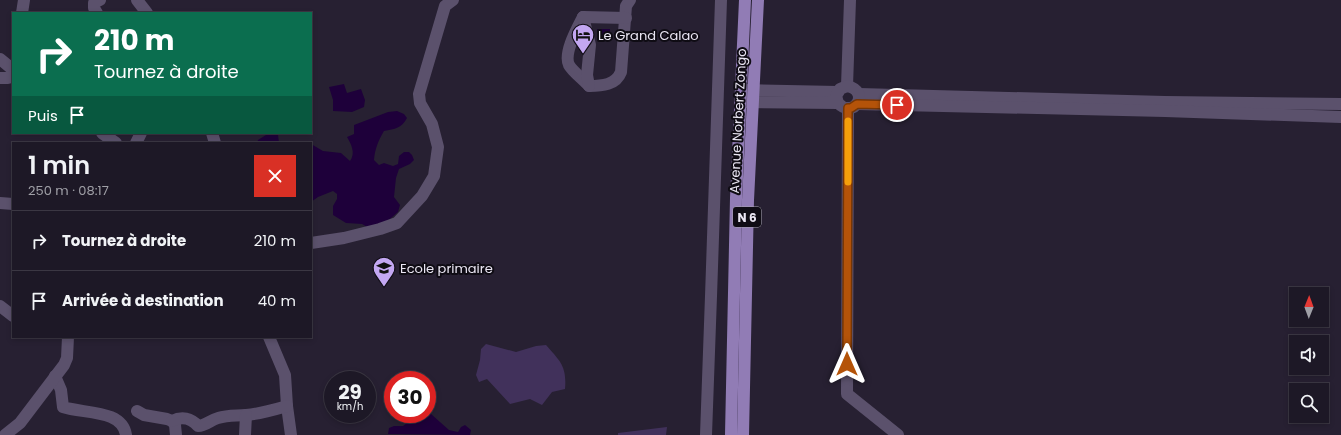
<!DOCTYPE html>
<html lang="fr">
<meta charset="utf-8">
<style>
body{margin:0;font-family:Poppins,sans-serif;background:#25212e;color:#f1f3f6;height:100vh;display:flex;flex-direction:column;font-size:15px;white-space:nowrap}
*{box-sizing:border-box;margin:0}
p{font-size:13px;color:#a0a0a7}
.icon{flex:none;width:22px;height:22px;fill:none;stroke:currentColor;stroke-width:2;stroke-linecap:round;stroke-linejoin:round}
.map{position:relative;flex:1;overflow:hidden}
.panel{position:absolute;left:12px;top:142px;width:300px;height:196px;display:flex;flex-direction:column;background:#1d1826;border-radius:0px;box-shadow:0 2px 6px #0003,0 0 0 1px #3b3743}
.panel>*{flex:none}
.banner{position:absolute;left:12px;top:12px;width:300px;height:122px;border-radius:0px;box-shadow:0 2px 6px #0003,0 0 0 1px #3b3743;background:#0b6e4f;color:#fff;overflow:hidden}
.needle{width:26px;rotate:1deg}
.fabs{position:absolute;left:1289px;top:287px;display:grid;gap:8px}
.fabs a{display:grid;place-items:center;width:40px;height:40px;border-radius:0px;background:#1d1826;box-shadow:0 2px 6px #0003,0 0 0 1px #3b3743;font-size:20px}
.speed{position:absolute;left:324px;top:371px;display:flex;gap:8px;font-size:20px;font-weight:700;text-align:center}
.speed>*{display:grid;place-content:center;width:52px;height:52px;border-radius:50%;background:#1d1826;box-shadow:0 2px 6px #0003,0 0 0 1px #3b3743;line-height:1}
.speed small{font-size:10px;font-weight:400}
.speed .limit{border:6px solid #d22;background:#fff;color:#111}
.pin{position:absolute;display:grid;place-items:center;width:34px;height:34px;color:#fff;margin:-17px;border:2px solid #fff;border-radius:50%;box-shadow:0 1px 4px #0007}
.me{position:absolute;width:44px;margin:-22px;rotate:0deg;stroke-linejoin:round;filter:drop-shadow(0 0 3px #0008)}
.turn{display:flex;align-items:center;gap:14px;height:84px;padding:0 16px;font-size:18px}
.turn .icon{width:52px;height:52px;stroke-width:2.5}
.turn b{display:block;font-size:28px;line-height:34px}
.then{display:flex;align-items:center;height:38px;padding:0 16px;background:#0003;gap:8px;font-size:15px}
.round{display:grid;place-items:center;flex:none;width:42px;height:42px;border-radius:0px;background:#25212e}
.overview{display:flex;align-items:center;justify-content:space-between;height:68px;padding:0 16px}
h1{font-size:24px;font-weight:600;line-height:30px}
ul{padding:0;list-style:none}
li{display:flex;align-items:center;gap:12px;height:60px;padding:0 16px;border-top:1px solid #3b3743}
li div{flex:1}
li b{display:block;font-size:15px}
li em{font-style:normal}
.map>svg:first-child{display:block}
.green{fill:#41315b}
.water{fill:#1e003a}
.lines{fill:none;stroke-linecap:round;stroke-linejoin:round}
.minor{stroke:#5b516c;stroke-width:12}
.major{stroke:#917cb5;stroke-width:12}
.route-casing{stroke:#753606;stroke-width:10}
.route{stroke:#b45309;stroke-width:7}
.slow{stroke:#f59e0b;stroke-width:7}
.labels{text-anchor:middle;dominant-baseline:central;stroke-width:4;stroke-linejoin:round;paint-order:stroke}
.shield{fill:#0f0c14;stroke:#a8a5b0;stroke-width:1}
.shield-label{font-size:12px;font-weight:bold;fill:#eae6f3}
.poi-label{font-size:13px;fill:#eae6f3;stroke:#0f0c14;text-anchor:start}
.street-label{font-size:13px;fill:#eae6f3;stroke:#0f0c14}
</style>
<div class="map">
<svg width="1341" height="435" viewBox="0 0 1341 435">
<rect width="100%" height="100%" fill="#272032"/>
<g class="green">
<path d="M486,344L516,352L536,346L546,345C560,361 567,366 565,389L552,392L542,405L530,399L510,404L487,379L479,382L476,375L480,360L481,349Z"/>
<polygon points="667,427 666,435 618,435 618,433"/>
</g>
<g class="water">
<polygon points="597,29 610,29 610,37 597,36"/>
<polygon points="344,84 347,93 361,89 365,100 364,107 352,112 333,111 333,100 329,87"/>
<path d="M397,111L404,114L407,118C402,128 395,129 384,131C378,141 375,149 374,160L379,165L384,163L393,166L398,164L399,156L404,152H409L412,155L414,160L410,164L399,169L396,178L394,197L400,205L398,212L383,225L369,228L362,224L346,223L333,215V206L337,199V194L333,191L318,197L311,202V144L323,151L341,153L350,161C356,153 351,144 347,137L354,134V125L388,112Z"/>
<polygon points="266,135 278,135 279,143 257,143 258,140"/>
<polygon points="427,413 431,414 449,430 458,432 461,427 465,425 471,430 470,435 388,434 389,428 394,426 403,426 419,414"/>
</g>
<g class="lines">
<g class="minor">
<polyline points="137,0 147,13"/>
<polyline points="22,13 24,0"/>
<polyline points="97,13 94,8 94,3 100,0"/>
<path d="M583,17C578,27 563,53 569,65C572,71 584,80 589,86C602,86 616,85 621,72L626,6L630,0"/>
<polyline points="583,17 590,45 587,75 589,86"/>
<polyline points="583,17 626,18"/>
<polyline points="0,59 11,68 13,73"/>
<polyline points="0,78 8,78 13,76"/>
<polyline points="847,86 850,0"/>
<polyline points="743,90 838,92"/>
<polyline points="859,94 1165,102 1341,104"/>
<path d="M740,102L838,103C854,120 871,91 847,86L840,89L836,96L838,103"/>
<polyline points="857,104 1165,111 1341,117"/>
<polyline points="848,108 847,394 898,435"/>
<polyline points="102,133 116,143"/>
<polyline points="212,133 215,143"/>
<polyline points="136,143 141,133"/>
<polyline points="0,203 13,204"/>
<polyline points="311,243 344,238 380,229 397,223 422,196 434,176 438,147 432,124 420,103 419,94 445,6 453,0"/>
<polyline points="0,306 13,316"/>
<polyline points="269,337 285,375 287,406 291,435"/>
<path d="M55,376L61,390L63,407C83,414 122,409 126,435"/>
<polyline points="137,411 144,415 167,419 172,421 175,425 176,435"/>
<path d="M172,421C182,416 191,418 198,426C206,426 210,420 218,418C228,415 236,416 246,415C260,414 273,410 287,406"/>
<polyline points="5,435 20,423 64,365 67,358 68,337"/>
<polyline points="245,435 246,415"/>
<path d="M706,435C711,290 717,145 721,0"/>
</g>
<g class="major">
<polyline points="731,435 736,198 745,0"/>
<polyline points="743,435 748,200 758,0"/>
</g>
</g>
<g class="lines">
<g class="route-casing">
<polyline id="route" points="847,364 848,108 851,108 857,104 897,105"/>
</g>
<use href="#route" class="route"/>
<polyline class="slow" points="848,121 848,182"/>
</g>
<defs>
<g id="hotel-pin" transform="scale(1.15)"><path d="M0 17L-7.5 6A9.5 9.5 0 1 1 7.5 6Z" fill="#c3a7f2" stroke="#0f0c14"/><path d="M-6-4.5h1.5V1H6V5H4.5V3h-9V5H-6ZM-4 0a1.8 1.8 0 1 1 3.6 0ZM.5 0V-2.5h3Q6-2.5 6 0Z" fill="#111"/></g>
<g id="school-pin" transform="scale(1.15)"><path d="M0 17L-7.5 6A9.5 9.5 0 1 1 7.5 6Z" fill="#c3a7f2" stroke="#0f0c14"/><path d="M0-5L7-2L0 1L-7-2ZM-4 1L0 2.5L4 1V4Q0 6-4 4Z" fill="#111"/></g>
</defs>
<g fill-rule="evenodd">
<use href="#hotel-pin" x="583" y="35"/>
<use href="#school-pin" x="384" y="268"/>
</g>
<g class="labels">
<rect class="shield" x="733" y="207" width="28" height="20" rx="3"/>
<g class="shield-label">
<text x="747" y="217">N 6</text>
</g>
<g class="poi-label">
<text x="598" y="35">Le Grand Calao</text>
<text x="400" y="268">Ecole primaire</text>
</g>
<g class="street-label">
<text transform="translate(738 121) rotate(-87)">Avenue Norbert Zongo</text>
</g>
</g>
</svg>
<div class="fabs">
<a><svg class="needle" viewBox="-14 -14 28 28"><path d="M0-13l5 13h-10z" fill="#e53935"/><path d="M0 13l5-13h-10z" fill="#a0a0a7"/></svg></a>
<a><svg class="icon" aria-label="sound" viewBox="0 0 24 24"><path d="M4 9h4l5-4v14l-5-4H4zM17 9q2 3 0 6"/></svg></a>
<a><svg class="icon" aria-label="search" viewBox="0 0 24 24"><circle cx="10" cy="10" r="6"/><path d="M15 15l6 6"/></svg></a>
</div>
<div class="speed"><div>29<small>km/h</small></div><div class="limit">30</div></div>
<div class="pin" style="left:897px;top:105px;background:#d93025"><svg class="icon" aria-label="arrive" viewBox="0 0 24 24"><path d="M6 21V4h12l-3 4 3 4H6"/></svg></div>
<svg class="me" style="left:847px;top:364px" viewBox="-20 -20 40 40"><path d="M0-17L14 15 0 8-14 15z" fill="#b45309" stroke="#fff" stroke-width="4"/></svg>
<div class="banner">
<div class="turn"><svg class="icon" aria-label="right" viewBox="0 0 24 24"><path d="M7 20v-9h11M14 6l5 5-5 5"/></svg><div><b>210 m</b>Tournez à droite</div></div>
<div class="then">Puis<svg class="icon" aria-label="arrive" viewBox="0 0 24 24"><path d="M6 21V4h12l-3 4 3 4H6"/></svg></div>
</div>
<section class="panel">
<div class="overview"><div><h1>1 min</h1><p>250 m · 08:17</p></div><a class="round" style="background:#d93025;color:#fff"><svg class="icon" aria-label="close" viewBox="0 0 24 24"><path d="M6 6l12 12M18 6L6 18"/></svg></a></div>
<ul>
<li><svg class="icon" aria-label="right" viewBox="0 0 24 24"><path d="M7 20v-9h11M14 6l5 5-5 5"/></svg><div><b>Tournez à droite</b></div><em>210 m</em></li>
<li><svg class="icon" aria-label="arrive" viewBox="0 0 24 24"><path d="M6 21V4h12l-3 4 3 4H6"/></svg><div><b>Arrivée à destination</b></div><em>40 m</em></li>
</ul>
</section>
</div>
